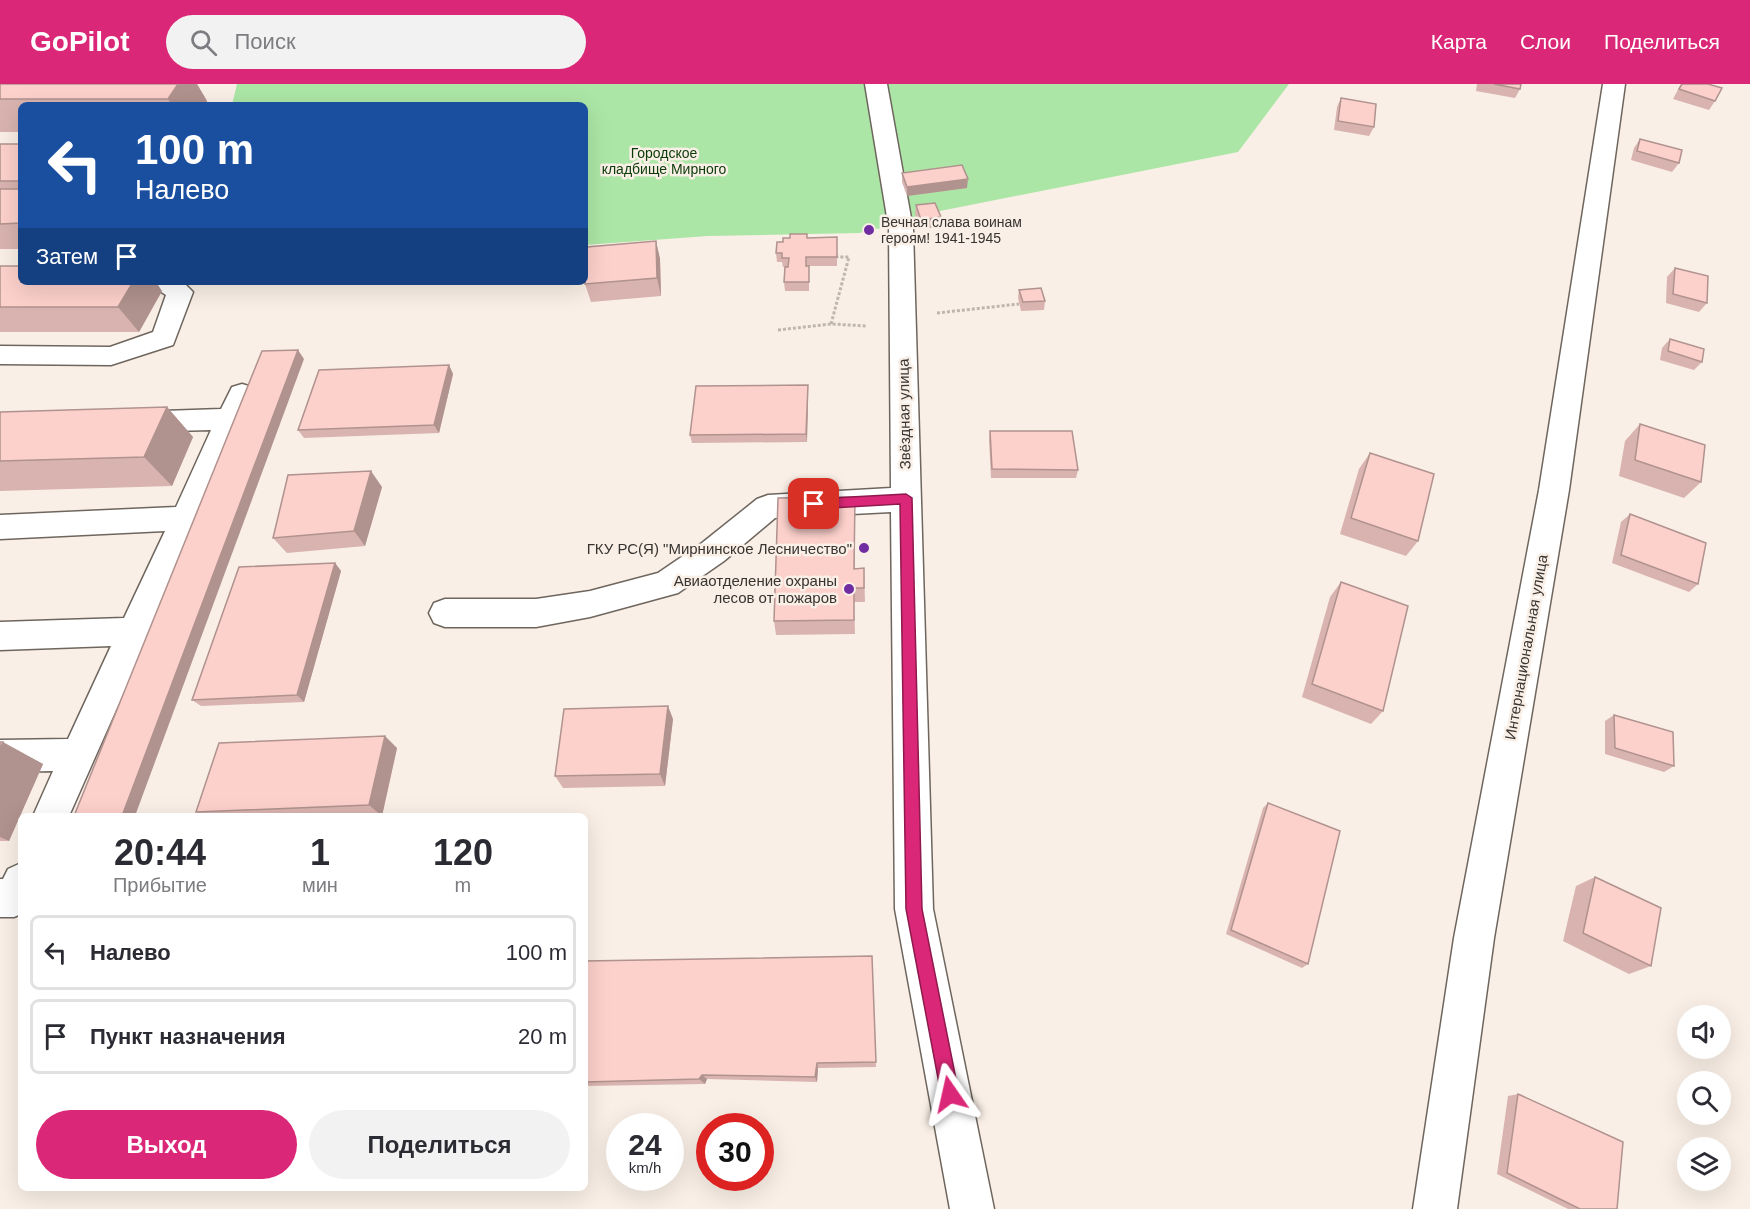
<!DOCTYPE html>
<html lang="ru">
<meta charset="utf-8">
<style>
body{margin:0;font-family:Arial,sans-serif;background:#f2f2f3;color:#2b2b33;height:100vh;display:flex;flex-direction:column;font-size:22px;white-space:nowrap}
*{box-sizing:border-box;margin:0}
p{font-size:20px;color:#7c7c81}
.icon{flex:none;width:33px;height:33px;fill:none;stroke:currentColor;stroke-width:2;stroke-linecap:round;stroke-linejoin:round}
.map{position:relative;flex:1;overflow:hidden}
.drawer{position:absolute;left:18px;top:729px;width:570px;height:378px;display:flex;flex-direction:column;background:#fff;border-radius:9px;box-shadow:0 6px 24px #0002}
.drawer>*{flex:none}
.guide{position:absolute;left:18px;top:18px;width:570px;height:183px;border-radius:9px;box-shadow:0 6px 24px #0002;background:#1a4fa0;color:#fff;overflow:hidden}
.tools{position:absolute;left:1677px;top:921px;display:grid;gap:12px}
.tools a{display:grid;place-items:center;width:54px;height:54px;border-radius:50%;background:#fff;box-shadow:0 6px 24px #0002;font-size:30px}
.speed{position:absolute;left:606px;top:1029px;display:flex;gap:12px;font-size:30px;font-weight:700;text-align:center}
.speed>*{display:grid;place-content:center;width:78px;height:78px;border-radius:50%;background:#fff;box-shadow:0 6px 24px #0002;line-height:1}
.speed small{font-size:15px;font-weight:400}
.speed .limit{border:9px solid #d22;background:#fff;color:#111}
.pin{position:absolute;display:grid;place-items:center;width:51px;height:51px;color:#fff;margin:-26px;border-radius:12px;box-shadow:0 3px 9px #0006}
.me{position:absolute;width:66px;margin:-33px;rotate:349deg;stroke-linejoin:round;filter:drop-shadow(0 0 4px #0008)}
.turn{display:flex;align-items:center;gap:21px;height:126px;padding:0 18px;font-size:27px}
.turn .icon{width:78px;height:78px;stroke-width:2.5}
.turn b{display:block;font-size:42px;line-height:51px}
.then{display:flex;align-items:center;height:57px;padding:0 18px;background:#0003;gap:12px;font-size:22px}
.eta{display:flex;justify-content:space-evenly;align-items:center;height:102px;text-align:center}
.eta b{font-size:36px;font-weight:700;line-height:42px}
.button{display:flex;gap:12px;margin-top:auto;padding:12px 18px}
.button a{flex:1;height:69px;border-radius:36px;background:#db2777;color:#fff;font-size:24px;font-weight:700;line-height:69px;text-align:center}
.button a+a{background:#f2f2f3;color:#2b2b33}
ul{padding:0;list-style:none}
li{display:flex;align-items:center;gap:18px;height:75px;margin:0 12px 9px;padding:0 6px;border:3px solid #e1e1e2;border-radius:9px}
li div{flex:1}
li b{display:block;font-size:22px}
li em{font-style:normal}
header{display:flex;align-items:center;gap:36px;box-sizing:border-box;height:84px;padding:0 30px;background:#db2777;color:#fff}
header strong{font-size:28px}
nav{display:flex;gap:33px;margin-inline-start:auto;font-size:21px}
.search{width:420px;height:54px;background:#f2f2f3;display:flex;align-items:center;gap:15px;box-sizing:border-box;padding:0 21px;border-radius:33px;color:#7c7c81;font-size:22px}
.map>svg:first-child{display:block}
.green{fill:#ace6a6}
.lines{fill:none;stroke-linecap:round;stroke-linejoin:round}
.minor-casing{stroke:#6e665e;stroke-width:3}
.path{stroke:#beb6af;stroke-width:3;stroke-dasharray:3 2;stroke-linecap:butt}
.minor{fill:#fff;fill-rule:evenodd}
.wall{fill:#d9b3af}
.shaded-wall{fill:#b0928e}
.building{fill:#fcd0cb;stroke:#b0928e;stroke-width:1.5}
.route{fill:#db2777;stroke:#8e194d;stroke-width:1.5}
.poi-dot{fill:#702ca1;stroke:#f9efe6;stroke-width:2}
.labels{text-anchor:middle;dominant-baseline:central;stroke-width:5;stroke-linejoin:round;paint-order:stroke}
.far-park-label{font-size:14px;fill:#0a3a07;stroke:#f9efe6}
.far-poi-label{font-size:14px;fill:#373330;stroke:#f9efe6;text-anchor:start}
.street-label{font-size:15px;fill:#373330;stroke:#f9efe6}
.poi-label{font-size:15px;fill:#373330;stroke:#f9efe6;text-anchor:end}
</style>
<header>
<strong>GoPilot</strong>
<div class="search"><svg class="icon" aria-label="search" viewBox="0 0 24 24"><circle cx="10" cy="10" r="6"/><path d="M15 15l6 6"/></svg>Поиск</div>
<nav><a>Карта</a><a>Слои</a><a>Поделиться</a></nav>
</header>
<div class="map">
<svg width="1750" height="1125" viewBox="0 0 1750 1125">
<rect width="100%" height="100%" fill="#f9efe6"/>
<path class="green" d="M237,0H1289L1238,68L935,128L940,142C915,146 884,140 860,149L708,152L585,161V21H232Z"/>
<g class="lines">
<g class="minor-casing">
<g id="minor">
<polygon points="865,0 887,0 913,145 933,825 994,1125 950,1125 895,825 891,428 775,434 724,477 678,509 590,533 536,543 445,543 434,539 429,529 434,519 445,515 536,515 590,507 658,489 702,459 757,415 768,411 891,404 889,145"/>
<polygon points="1603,0 1625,0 1569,406 1494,854 1457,1125 1413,1125 1454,854 1539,406"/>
<polygon points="151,198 183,198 193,208 173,261 111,281 0,280 0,262 110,263 153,248 166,211 155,204"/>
<polygon points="242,300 252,303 256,310 69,732 33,732 53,687 0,688 0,656 68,655 111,562 0,566 0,538 124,534 165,447 0,455 0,431 176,423 211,346 134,348 124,345 120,338 124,331 134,328 221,325 232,303"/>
<polygon points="21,779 21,830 14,833 0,833 0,795 3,795 8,785"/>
</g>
</g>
<g class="path">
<polyline points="937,229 1019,220"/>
<polyline points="831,240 849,173 837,173"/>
<polyline points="778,246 831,240 867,242"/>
</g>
<use href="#minor" class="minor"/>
</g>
<g class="wall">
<polygon points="0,0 197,0 207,17 205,21 21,21 21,48 0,48"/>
<polygon points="1477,0 1521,0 1520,5 1515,14 1476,7"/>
<polygon points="1681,0 1708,0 1715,17 1709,26 1673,15"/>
<polygon points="1341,14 1374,43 1369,52 1334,46 1337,23"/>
<polygon points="1640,55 1679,79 1672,88 1631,76 1634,64"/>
<rect x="0" y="60" width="21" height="105"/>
<polygon points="902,89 967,104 907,112 902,98"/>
<polygon points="916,121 940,142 921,145 915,130"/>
<polygon points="837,153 837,182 809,182 809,207 785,207 784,198 785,183 783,183 782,178 777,178 776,169 807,154"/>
<polygon points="656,157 660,175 661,212 591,218 585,200"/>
<polygon points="0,182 162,207 139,248 0,248"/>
<polygon points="1675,184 1707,219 1699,228 1666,219 1667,193"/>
<polygon points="1019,206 1045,217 1044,226 1021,227 1018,214"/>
<polygon points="1670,255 1702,278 1694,286 1660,276 1662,264"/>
<polygon points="449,281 453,290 439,349 304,354 298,346"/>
<polygon points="808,301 808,310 807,358 692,359 690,351"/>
<polygon points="167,323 193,353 172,402 0,407 0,328"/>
<polygon points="1640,340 1701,398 1684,414 1619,392 1625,357"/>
<polygon points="990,347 1078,386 1076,394 991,394 989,356"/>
<polygon points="1370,369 1418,457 1406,472 1340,450 1359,385"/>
<polygon points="382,403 365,462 287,469 273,454"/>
<polygon points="855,429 855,484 864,484 865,518 854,518 855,550 776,551 774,537"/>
<polygon points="1630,430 1698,500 1689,508 1612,479 1621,438"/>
<polygon points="335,479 341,487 304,618 201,622 192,616"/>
<polygon points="1341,498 1383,627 1371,640 1302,613 1330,513"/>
<polygon points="1614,631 1674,682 1664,688 1605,670 1605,637"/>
<polygon points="673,635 665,702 563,704 555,692"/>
<polygon points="0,658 43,680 9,757 0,757"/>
<polygon points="397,664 382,732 202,732 196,728"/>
<polygon points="1268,719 1308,880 1302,884 1226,850 1263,724"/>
<polygon points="1595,793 1651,882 1629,890 1563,857 1576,802"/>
<polygon points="872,872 876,983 818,984 817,998 707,995 705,1000 585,1002 585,877"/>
<polygon points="1518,1010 1617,1125 1568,1125 1497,1090 1508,1012"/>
</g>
<g class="shaded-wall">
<polygon points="178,0 197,0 207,17 205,21 172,21 168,15"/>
<polygon points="968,95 967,104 907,112 907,103"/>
<polygon points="941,133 940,142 921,145 921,136"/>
<polygon points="656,157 660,175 661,212 657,194"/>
<polygon points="133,198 156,198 162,207 139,248 118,223"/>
<polygon points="298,266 304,275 135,732 122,732"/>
<polygon points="449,281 453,290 439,349 434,341"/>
<polygon points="808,301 808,310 807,358 806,350"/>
<polygon points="167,323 193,353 172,402 144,373"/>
<polygon points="371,387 382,403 365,462 354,447"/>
<polygon points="335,479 341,487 304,618 297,611"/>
<polygon points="668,622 673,635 665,702 660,690"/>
<polygon points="385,652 397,664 382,732 369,721"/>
<polygon points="3,658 43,680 9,757 0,753 0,665"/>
<polygon points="817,979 818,984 817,998 815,993"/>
<polygon points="702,991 707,995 705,1000 699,995"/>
</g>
<g class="building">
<polygon points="0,0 178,0 168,15 0,15"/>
<polygon points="1494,0 1521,0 1520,5"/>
<polygon points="1682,0 1708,0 1722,4 1715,17 1679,5"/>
<polygon points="1341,14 1376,20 1374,43 1338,37"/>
<polygon points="1640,55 1682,66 1679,79 1637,67"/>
<rect x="0" y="60" width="21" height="37"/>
<polygon points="962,81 968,95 907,103 902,89"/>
<polygon points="0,105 21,105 21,139 0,140"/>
<polygon points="935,119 941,133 921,136 916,121"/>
<polygon points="790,150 807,150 807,154 837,153 837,173 806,173 806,182 809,182 809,198 784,198 785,183 788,183 789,174 782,174 782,169 776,169 777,158 783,158 783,154 790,154"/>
<polygon points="656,157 657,194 585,200 587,163"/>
<polygon points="0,182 21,182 21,198 133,198 118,223 0,223"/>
<polygon points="1675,184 1708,192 1707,219 1673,210"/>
<polygon points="1041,204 1045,217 1023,218 1019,206"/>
<polygon points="1670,255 1704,265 1702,278 1668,267"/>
<polygon points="298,266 122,732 74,732 262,267"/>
<polygon points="449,281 434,341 298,346 319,286"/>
<polygon points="808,301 806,350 690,351 696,302"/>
<polygon points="167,323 144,373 0,377 0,328"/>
<polygon points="1640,340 1705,361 1701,398 1635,376"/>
<polygon points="990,347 1072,347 1078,386 992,385"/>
<polygon points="1370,369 1434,390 1418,457 1351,434"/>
<polygon points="371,387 354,447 273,454 288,391"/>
<polygon points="855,413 854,485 864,484 864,504 854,504 854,536 774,537 778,414"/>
<polygon points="1630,430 1706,459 1698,500 1621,471"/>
<polygon points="335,479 297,611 192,616 239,483"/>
<polygon points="1341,498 1408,522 1383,627 1312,600"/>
<polygon points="668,622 660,690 555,692 564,625"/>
<polygon points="1614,631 1673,648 1674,682 1615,664"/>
<polygon points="385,652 369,721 196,728 219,659"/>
<polygon points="0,658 3,658 0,665"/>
<polygon points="1268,719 1340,747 1308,880 1231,846"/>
<polygon points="1595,793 1661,824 1651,882 1583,849"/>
<polygon points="872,872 876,978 817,979 815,993 702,991 699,995 585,998 585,877"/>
<polygon points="1518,1010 1623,1058 1617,1125 1580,1125 1507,1089"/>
</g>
<polygon class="route" points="906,410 912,414 922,825 959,1010 956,1016 950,1018 944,1016 941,1010 906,825 900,420 814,425 808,420 814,415"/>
<g class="poi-dot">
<circle cx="869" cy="146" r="6"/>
<circle cx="864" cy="464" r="6"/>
<circle cx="849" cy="505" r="6"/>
</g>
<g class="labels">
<g class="far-park-label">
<text x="664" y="69">Городское<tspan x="664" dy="16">кладбище Мирного</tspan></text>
</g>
<g class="far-poi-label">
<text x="881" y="138">Вечная слава воинам<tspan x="881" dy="16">героям! 1941-1945</tspan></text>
</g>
<g class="street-label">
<text transform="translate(904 330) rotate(-91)">Звёздная улица</text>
<text transform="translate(1526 563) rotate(-80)">Интернациональная улица</text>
</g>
<g class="poi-label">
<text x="852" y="464">ГКУ РС(Я) "Мирнинское Лесничество"</text>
<text x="837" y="496">Авиаотделение охраны<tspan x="837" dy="17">лесов от пожаров</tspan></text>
</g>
</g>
</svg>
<div class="tools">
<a><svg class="icon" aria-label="sound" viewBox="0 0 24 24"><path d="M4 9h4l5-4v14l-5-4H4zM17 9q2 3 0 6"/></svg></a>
<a><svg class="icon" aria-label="search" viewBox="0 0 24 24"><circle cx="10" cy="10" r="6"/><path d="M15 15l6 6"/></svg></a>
<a><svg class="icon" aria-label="layers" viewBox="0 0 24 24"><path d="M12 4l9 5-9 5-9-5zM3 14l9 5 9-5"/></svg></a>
</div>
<div class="speed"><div>24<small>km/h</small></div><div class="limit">30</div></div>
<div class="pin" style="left:814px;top:420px;background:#d93025"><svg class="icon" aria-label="arrive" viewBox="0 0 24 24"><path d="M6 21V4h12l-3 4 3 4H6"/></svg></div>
<svg class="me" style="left:950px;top:1010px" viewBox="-20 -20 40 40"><path d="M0-17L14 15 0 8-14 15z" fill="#db2777" stroke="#fff" stroke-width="4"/></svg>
<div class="guide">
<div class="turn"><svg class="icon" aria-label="left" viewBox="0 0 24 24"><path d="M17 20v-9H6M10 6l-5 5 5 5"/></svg><div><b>100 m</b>Налево</div></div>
<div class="then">Затем<svg class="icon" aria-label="arrive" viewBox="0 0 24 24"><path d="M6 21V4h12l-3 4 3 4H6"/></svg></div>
</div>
<section class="drawer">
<div class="eta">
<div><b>20:44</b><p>Прибытие</p></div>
<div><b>1</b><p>мин</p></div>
<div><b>120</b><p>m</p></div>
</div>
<ul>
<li><svg class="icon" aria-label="left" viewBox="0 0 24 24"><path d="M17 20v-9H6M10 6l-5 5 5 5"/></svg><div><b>Налево</b></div><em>100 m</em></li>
<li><svg class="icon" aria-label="arrive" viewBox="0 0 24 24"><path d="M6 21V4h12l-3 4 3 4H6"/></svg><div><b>Пункт назначения</b></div><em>20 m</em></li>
</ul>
<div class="button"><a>Выход</a><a>Поделиться</a></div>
</section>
</div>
